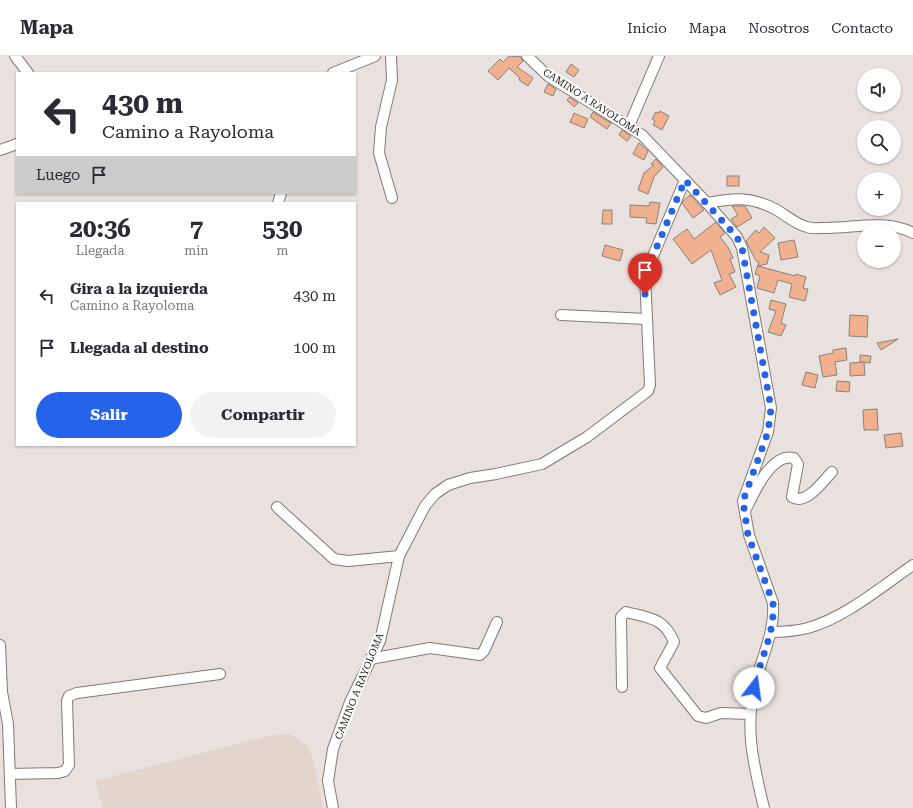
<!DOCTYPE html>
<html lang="es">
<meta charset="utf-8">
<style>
body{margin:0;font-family:"Roboto Serif",serif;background:#f2f2f3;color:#2b2b33;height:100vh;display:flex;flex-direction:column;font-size:15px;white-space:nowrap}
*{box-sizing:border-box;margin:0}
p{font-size:13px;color:#7c7c81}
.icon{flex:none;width:22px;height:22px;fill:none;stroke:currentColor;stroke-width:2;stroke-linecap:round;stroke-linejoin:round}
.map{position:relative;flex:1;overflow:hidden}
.side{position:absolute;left:16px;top:146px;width:340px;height:244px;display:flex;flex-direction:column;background:#fff;border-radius:0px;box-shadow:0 1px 3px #0004}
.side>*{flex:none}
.guide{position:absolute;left:16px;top:16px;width:340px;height:122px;border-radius:0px;box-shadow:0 1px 3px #0004;background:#fff;color:#2b2b33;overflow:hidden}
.fabs{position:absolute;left:857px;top:12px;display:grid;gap:8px}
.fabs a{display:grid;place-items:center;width:44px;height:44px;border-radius:50%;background:#fff;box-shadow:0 1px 3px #0004;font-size:20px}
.pin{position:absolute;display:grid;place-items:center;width:34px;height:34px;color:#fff;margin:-41px -17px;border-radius:50% 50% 50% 0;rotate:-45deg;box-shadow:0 0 4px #0007}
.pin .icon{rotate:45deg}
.me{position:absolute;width:44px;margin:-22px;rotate:15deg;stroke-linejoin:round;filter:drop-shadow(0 0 3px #0008)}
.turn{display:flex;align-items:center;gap:14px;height:84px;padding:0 20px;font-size:18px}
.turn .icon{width:52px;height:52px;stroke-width:2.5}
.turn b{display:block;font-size:28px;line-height:34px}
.then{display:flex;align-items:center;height:38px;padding:0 20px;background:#0003;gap:8px;font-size:15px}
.eta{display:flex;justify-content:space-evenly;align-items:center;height:68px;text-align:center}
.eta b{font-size:24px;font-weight:700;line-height:28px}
.primary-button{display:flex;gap:8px;margin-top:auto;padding:8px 20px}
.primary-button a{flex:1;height:46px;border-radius:24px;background:#2563eb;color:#fff;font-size:16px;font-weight:700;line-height:46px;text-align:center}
.primary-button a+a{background:#f2f2f3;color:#2b2b33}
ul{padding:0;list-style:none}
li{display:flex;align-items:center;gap:12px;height:52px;padding:0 20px}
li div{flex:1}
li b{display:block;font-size:15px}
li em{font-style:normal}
header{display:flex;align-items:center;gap:24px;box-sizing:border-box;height:56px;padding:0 20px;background:#fff;border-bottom:1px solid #e1e1e2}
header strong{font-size:19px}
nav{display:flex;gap:22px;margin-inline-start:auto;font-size:14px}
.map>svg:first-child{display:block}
.built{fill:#e2d3cb}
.building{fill:#f1b08e;stroke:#88817d}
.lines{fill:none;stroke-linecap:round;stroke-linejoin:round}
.minor-casing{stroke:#807975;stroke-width:12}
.minor{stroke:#fff;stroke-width:10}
.route{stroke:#2563eb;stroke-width:7;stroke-dasharray:0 12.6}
.labels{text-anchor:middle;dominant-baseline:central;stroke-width:4;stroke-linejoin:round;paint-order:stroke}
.street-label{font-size:10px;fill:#1c1a18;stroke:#fff}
</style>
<header>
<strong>Mapa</strong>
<nav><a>Inicio</a><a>Mapa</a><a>Nosotros</a><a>Contacto</a></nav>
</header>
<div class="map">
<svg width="913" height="752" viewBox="0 0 913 752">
<rect width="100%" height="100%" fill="#e9e1dd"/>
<polygon class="built" points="290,678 308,691 313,703 323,752 103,752 95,725 269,680"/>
<g class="building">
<polygon points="509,0 521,1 523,5 517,11 533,22 528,30 519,24 520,22 509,12 498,24 488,15 500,3 503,6"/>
<polygon points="571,8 579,14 574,21 566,16"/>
<polygon points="548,28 556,33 553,40 544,36"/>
<polygon points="570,41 578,47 574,51 567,44"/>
<polygon points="660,55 669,60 662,74 653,69 655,65 652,63 656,56 659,57"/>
<polygon points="593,56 611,67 607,73 590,61"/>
<polygon points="574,57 588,63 584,72 570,66"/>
<polygon points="622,74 631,80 627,85 619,79"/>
<polygon points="639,87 648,95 644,104 633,98"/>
<polygon points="656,103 663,111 654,121 648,138 638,134 644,117 654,109 651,108"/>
<rect x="727" y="120" width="12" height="10"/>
<polygon points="690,139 704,154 693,162 682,147 684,144"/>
<polygon points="650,146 660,147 656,168 646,167 647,162 630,161 630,149 649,150"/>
<polygon points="732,150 745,150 752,162 737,171 731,163 738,159"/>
<polygon points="603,154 612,154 612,168 602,168"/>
<polygon points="716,166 725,177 720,181 728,191 733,202 730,203 735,216 729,218 736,231 720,239 714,227 722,224 711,194 692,208 673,183 687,173 694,183"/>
<polygon points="764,171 775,182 760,196 769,199 767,208 758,210 795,220 796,218 806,221 803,232 808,233 805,245 789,241 792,228 778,224 774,237 757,232 760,220 755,218 759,206 756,205 746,185 756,174 759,177"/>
<polygon points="794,184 798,201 781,204 778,187"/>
<polygon points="605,189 623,194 620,205 602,200"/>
<polygon points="771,244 786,248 781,267 786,269 781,280 768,276 776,255 769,253"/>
<polygon points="850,259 868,260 867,281 849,280"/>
<polygon points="898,283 881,294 877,287"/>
<polygon points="846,292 847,304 835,306 837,319 823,321 819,300 833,297 833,294"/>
<polygon points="860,299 871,300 870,307 860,306"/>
<polygon points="864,306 865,319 850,320 850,307"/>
<polygon points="806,316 818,319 815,332 802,329"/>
<polygon points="837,325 850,326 849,336 836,335"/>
<polygon points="877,353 878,374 864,374 863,354"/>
<polygon points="901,377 903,390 886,392 884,379"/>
</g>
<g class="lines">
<g class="minor-casing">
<g id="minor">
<polyline points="15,0 28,17"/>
<polyline points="391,0 392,24 381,71 379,97 392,142"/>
<path d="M527,0L548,20L642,79L707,147L737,181L742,192L771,352L768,376L743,445L749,479L773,547C775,575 763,598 756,625C744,670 753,707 764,752"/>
<polyline points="333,17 375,0"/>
<polyline points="629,70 659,0"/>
<polyline points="0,94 17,88"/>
<polyline points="278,147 281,137"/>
<path d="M707,147C733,142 750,140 775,153C786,159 795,168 807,171C812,173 820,172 825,172C856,172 885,163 913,177"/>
<polyline points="561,259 647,263"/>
<polyline points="277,451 334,503 348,505 399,500"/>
<path d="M745,455C753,439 771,396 794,402L798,408L792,441C806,450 823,425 832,416"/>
<path d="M771,576C784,576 796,575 808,572C846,561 881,531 913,509"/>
<polyline points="0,589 2,636 8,668 11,752"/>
<polyline points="370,603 430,592 480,599 484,595 497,566"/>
<path d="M622,631L621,561L626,556C650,562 664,562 674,586L660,612L698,660L706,662L721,657L750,658"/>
<polyline points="10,718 58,717 65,715 69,709 67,645 69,640 77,637 220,618"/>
<polyline points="333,752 328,725 333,693 350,646 380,585 399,500 425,450 435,438 448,429 470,422 496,418 542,408 587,381 648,335 650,329 645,219 685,124"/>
</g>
</g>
<use href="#minor" class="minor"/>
</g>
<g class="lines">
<path class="route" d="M645,238V219L685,124L737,181L742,192L771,352L768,376L743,445L748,479L773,547C775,578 760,603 754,632"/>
</g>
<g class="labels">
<g class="street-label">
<text transform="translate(592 46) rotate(33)">CAMINO A RAYOLOMA</text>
<text transform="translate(359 630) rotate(-68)">CAMINO A RAYOLOMA</text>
</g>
</g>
</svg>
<div class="fabs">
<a><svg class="icon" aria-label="sound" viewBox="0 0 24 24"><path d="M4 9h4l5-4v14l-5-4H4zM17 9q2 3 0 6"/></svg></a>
<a><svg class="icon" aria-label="search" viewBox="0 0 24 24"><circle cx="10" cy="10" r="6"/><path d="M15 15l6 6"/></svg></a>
<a>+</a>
<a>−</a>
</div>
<div class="pin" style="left:645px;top:238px;background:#d93025"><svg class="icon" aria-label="arrive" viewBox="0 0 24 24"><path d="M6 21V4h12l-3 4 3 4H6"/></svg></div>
<svg class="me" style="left:754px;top:632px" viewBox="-20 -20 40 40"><circle r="19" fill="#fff"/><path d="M0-13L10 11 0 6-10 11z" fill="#2563eb"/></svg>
<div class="guide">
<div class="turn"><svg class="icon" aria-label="left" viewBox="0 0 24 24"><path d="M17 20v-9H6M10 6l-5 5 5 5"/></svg><div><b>430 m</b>Camino a Rayoloma</div></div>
<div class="then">Luego<svg class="icon" aria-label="arrive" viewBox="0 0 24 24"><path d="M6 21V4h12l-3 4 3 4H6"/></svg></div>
</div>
<section class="side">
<div class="eta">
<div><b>20:36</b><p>Llegada</p></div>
<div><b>7</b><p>min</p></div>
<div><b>530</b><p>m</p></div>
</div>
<ul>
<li><svg class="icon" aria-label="left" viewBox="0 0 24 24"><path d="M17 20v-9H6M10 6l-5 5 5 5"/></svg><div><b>Gira a la izquierda</b><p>Camino a Rayoloma</p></div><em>430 m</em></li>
<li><svg class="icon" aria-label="arrive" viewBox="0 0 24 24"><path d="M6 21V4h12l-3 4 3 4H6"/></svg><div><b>Llegada al destino</b></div><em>100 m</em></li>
</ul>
<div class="primary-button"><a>Salir</a><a>Compartir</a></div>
</section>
</div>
